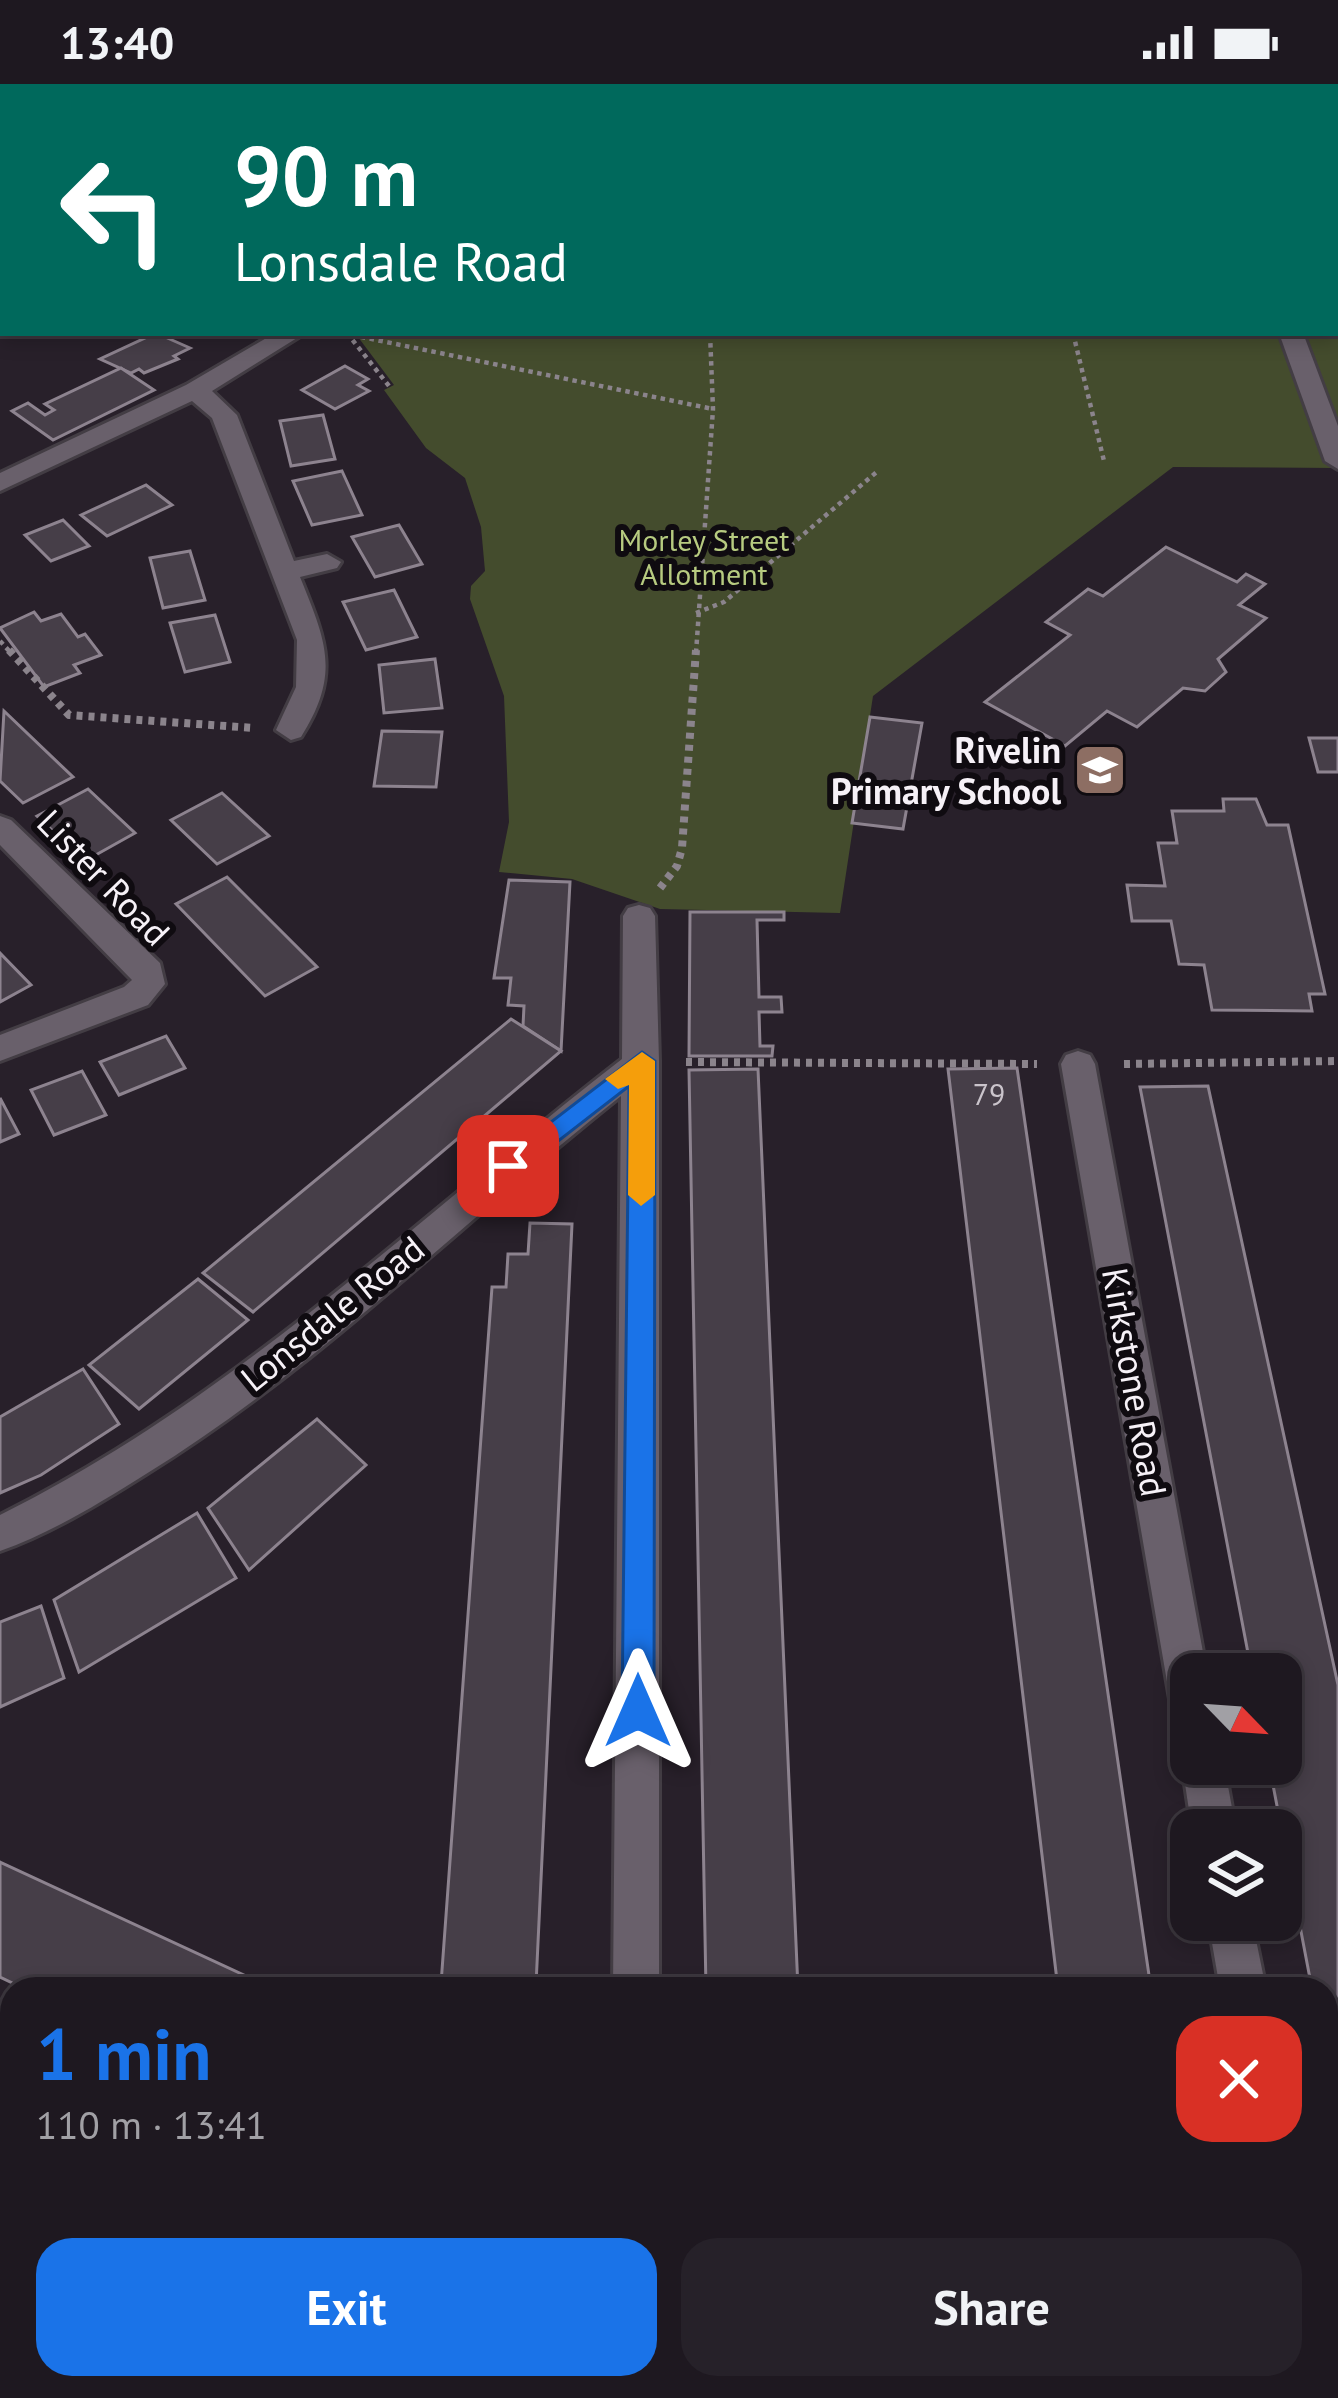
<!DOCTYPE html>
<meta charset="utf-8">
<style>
body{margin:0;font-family:"PT Sans",sans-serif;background:#262129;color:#f1f3f6;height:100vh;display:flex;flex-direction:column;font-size:45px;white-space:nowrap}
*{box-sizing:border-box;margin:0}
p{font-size:39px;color:#a1a0a5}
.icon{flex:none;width:66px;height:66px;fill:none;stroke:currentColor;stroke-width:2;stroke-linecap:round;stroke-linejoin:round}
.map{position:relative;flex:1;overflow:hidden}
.details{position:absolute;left:0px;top:1893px;width:1338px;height:423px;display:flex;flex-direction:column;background:#1e1820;border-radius:36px 36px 0 0;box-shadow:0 6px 18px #0003,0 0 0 3px #3c373e}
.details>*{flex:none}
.hud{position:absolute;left:0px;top:0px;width:1338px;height:252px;box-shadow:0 6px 18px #0003,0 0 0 3px #3c373e;background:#00695c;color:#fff;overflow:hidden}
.needle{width:78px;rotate:115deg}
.tools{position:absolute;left:1170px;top:1569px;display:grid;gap:24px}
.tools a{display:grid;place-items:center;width:132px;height:132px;border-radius:24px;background:#1e1820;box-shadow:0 6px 18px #0003,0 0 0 3px #3c373e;font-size:60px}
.pin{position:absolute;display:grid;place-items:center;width:102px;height:102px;color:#fff;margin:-51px;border-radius:24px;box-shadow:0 6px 18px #0006}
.me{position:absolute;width:132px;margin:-66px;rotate:0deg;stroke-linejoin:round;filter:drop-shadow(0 0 9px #0008)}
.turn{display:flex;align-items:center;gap:42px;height:252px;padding:0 36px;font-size:54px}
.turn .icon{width:156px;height:156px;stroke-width:2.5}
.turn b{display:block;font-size:84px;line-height:102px}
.round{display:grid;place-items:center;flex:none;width:126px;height:126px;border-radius:36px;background:#262129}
.overview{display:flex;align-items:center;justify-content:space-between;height:204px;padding:0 36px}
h1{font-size:72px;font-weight:700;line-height:90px;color:#1a73e8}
.cta{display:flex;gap:24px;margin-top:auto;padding:24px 36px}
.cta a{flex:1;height:138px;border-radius:36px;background:#1a73e8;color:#fff;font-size:48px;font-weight:700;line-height:138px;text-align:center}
.cta a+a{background:#262129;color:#f1f3f6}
.status{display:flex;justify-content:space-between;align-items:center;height:84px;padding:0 60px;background:#1e1820;direction:ltr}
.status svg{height:33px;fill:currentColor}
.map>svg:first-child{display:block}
.green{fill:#444c2d}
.building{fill:#463e48;stroke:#8d838f;stroke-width:3}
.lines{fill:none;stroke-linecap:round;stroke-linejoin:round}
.minor-casing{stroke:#433d44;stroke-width:6}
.tertiary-casing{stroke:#433d44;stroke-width:6}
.path-far1{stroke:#8b848c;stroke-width:4.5;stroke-dasharray:4.5 4.5;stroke-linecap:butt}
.path{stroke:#8b848c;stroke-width:8;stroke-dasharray:6 6;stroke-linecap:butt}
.minor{fill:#69606b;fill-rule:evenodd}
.tertiary{fill:#69606b;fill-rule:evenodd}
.route{fill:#1a73e8;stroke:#114b97;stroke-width:3}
.slow{fill:#f59e0b}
.labels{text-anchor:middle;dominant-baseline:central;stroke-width:12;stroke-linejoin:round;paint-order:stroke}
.far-park-label{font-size:30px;fill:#b7cb80;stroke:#0f0b10}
.number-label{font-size:30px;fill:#cac4cb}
.poi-label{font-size:36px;font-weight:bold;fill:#f6f1f7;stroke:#0f0b10;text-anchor:end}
.street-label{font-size:36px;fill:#f6f1f7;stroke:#0f0b10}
</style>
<div class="status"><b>13:40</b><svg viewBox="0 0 49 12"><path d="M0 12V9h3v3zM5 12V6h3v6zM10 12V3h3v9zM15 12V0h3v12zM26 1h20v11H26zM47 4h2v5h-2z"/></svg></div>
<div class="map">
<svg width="1338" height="2314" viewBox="0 0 1338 2314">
<rect width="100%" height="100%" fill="#28202a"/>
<polygon class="green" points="774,0 1338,0 1338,384 1173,383 873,612 840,829 660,825 572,795 499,788 509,738 504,612 470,515 471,502 485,487 481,443 465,394 426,364 384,306 394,301 355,249 1335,249 1335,3 768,3"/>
<g class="building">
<polygon points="156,249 190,264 174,272 178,275 144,289 139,285 131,289 100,275"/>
<polygon points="345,282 368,295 358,301 369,307 335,325 302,306"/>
<polygon points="121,284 154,306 53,356 12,327 28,319 45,331 54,326 45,320"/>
<polygon points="323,331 335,375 291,382 280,337"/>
<polygon points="342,387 362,431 312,441 293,397"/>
<polygon points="146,401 172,421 107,452 81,431"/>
<polygon points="63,436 89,462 51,477 25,451"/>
<polygon points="399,441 422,480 375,493 352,453"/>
<polygon points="1166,463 1237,498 1246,490 1265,500 1239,521 1266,534 1218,575 1226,588 1205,607 1183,604 1137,643 1107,627 1065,662 985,618 1070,551 1046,538 1088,505 1103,512"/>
<polygon points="190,467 205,516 163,524 150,474"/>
<polygon points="394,506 417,553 366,566 343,518"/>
<polygon points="34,528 41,537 61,530 78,553 85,550 101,571 74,581 80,589 44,603 0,544"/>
<polygon points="215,531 230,578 185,588 170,539"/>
<polygon points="435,575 442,624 384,629 379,581"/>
<polygon points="4,627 73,693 23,719 0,697"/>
<polygon points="870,633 922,639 903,745 852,739"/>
<polygon points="382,647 442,648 436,703 374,702"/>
<polygon points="1309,654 1338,654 1338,688 1318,688"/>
<polygon points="88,705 135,749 85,777 37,732"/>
<polygon points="222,709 269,752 217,780 171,736"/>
<polygon points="1223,715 1256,715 1267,741 1288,741 1325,910 1309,910 1312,927 1212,926 1204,881 1179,880 1171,837 1132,837 1127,801 1165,802 1158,759 1177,759 1172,727 1224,727"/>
<polygon points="227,793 317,883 265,912 176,820"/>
<polygon points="509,796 570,798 561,967 523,942 524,922 508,921 511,894 494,894"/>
<polygon points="690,828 784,828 784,836 757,836 759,913 781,913 782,928 759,928 760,962 773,962 772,972 689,972"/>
<polygon points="0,869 31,901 0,918"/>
<polygon points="511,935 561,967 253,1228 203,1189"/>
<polygon points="166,952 185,984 119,1011 100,978"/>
<polygon points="1017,984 1151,1905 1058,1905 948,985"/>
<polygon points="758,985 798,1905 706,1905 689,986"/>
<polygon points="82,987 106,1031 54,1051 31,1006"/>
<polygon points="1208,1002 1338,1601 1338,2041 1326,1978 1326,1905 1312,1905 1269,1680 1281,1680 1281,1590 1252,1590 1140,1003"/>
<polygon points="0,1014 19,1050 0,1058"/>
<polygon points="530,1139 572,1140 536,1901 441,1900 492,1203 506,1203 508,1170 528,1170"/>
<polygon points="198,1195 248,1236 139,1325 89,1281"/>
<polygon points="83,1285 119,1340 41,1391 0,1409 0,1333"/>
<polygon points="317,1335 366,1381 249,1486 208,1424"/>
<polygon points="197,1429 236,1494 79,1588 54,1516"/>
<polygon points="41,1522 64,1594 0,1623 0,1538"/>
<polygon points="0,1778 274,1905 25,1905 0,1893"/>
<polygon points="0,2128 12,2134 12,2248 0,2269"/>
<polygon points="12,2278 12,2304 25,2304 19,2314 0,2306"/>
<polygon points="72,2304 116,2304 111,2314 78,2314 81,2308"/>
<polygon points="119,2304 202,2304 197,2314 139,2314"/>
<polygon points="725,2304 867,2304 879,2314 719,2314"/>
<polygon points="1106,2304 1209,2304 1211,2314 1107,2314"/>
</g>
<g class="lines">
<g class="minor-casing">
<g id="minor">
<polygon points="155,0 179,0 153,3"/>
<polygon points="616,0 642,0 644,3 618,3"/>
<polygon points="726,0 752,0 724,3"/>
<polygon points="1194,0 1216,0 1217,3 1195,3"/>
<polygon points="3,105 3,120 0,121 0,106"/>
<path d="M275,249H305L212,307L237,331L294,477L327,470L341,478L337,484L300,493C326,557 341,590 301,653L291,656L276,646L296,603L297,556L212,334L192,317L0,407V389L186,301Z"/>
<polygon points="1279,249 1303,249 1338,342 1338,385 1325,377"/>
<polygon points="0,732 11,736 160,879 165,900 148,921 0,977 0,951 124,903 132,896 0,761"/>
<path d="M639,821L650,824L655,832L659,977V1905H613L621,1012C463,1137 319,1283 146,1390C100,1419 51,1449 0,1467V1431C234,1315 418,1133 622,975L623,832L628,824Z"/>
<polygon points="1078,967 1090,971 1095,980 1207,1590 1191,1590 1191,1634 1176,1629 1170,1615 1061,980 1066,971"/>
<polygon points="1191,1665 1191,1680 1224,1680 1236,1746 1192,1746 1182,1680"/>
<polygon points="1208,1836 1252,1836 1266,1905 1220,1905"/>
<polygon points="1326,2284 1338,2301 1338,2314 1290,2314 1289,2304 1326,2304"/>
<polygon points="266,2304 316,2304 314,2314 264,2314"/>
<polygon points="589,2304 639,2304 637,2314 587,2314"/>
</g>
</g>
<g class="tertiary-casing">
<g id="tertiary">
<polygon points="0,2011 12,2016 12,2063 0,2058"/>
<polygon points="491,2304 551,2304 555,2314 495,2314"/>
</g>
</g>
<g class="path-far1">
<polyline points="347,249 389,302"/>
<polyline points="1073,249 1104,377"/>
<polyline points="352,251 713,325"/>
<polyline points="696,529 724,518 879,386"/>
<polyline points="0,557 11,569"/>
<polyline points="696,569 713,325 710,249"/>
</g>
<g class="path">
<polyline points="9,566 69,631 254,644"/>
<polyline points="660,804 677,782 682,764 696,566"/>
<polyline points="686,978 1037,980"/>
<polyline points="1124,980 1338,977"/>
</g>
<use href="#minor" class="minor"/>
<use href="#tertiary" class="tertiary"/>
</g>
<polygon class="route" points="642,968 655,977 654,1627 649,1637 638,1641 627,1637 622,1627 629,1002 517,1089 508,1092 494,1082"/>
<polygon class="slow" points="642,968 655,977 655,1111 641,1122 628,1111 629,1001 618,1005 605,995"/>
<defs>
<g id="school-square" transform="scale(2.7)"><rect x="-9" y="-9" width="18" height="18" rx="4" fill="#8d6e63" stroke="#0f0b10"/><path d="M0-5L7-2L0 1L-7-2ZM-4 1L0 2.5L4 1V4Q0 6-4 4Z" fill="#fff"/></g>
</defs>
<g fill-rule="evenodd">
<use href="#school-square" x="1100" y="686"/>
</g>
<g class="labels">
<g class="far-park-label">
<text x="704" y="455">Morley Street<tspan x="704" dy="34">Allotment</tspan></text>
</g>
<g class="number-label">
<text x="989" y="1009">79</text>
</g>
<g class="poi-label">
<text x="1061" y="665">Rivelin<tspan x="1061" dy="41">Primary School</tspan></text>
</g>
<g class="street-label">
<text transform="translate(104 793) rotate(46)">Lister Road</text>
<text transform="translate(332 1229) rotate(-39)">Lonsdale Road</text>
<text transform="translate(1135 1298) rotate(80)">Kirkstone Road</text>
</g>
</g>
</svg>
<div class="tools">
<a><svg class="needle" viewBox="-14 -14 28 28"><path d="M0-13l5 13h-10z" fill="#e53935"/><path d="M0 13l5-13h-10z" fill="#a1a0a5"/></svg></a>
<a><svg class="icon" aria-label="layers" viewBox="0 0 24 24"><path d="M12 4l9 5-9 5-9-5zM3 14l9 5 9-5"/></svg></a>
</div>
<div class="pin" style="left:508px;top:1082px;background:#d93025"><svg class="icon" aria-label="arrive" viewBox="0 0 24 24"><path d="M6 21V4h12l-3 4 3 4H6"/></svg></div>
<svg class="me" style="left:638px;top:1627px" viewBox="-20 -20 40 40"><path d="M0-17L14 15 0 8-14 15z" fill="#1a73e8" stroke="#fff" stroke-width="4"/></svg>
<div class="hud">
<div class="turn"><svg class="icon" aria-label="left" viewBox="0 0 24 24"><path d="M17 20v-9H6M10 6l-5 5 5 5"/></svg><div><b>90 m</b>Lonsdale Road</div></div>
</div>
<section class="details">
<div class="overview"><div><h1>1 min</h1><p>110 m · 13:41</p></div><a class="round" style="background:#d93025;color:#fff"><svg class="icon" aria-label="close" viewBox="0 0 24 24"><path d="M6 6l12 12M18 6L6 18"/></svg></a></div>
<div class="cta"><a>Exit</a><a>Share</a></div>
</section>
</div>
